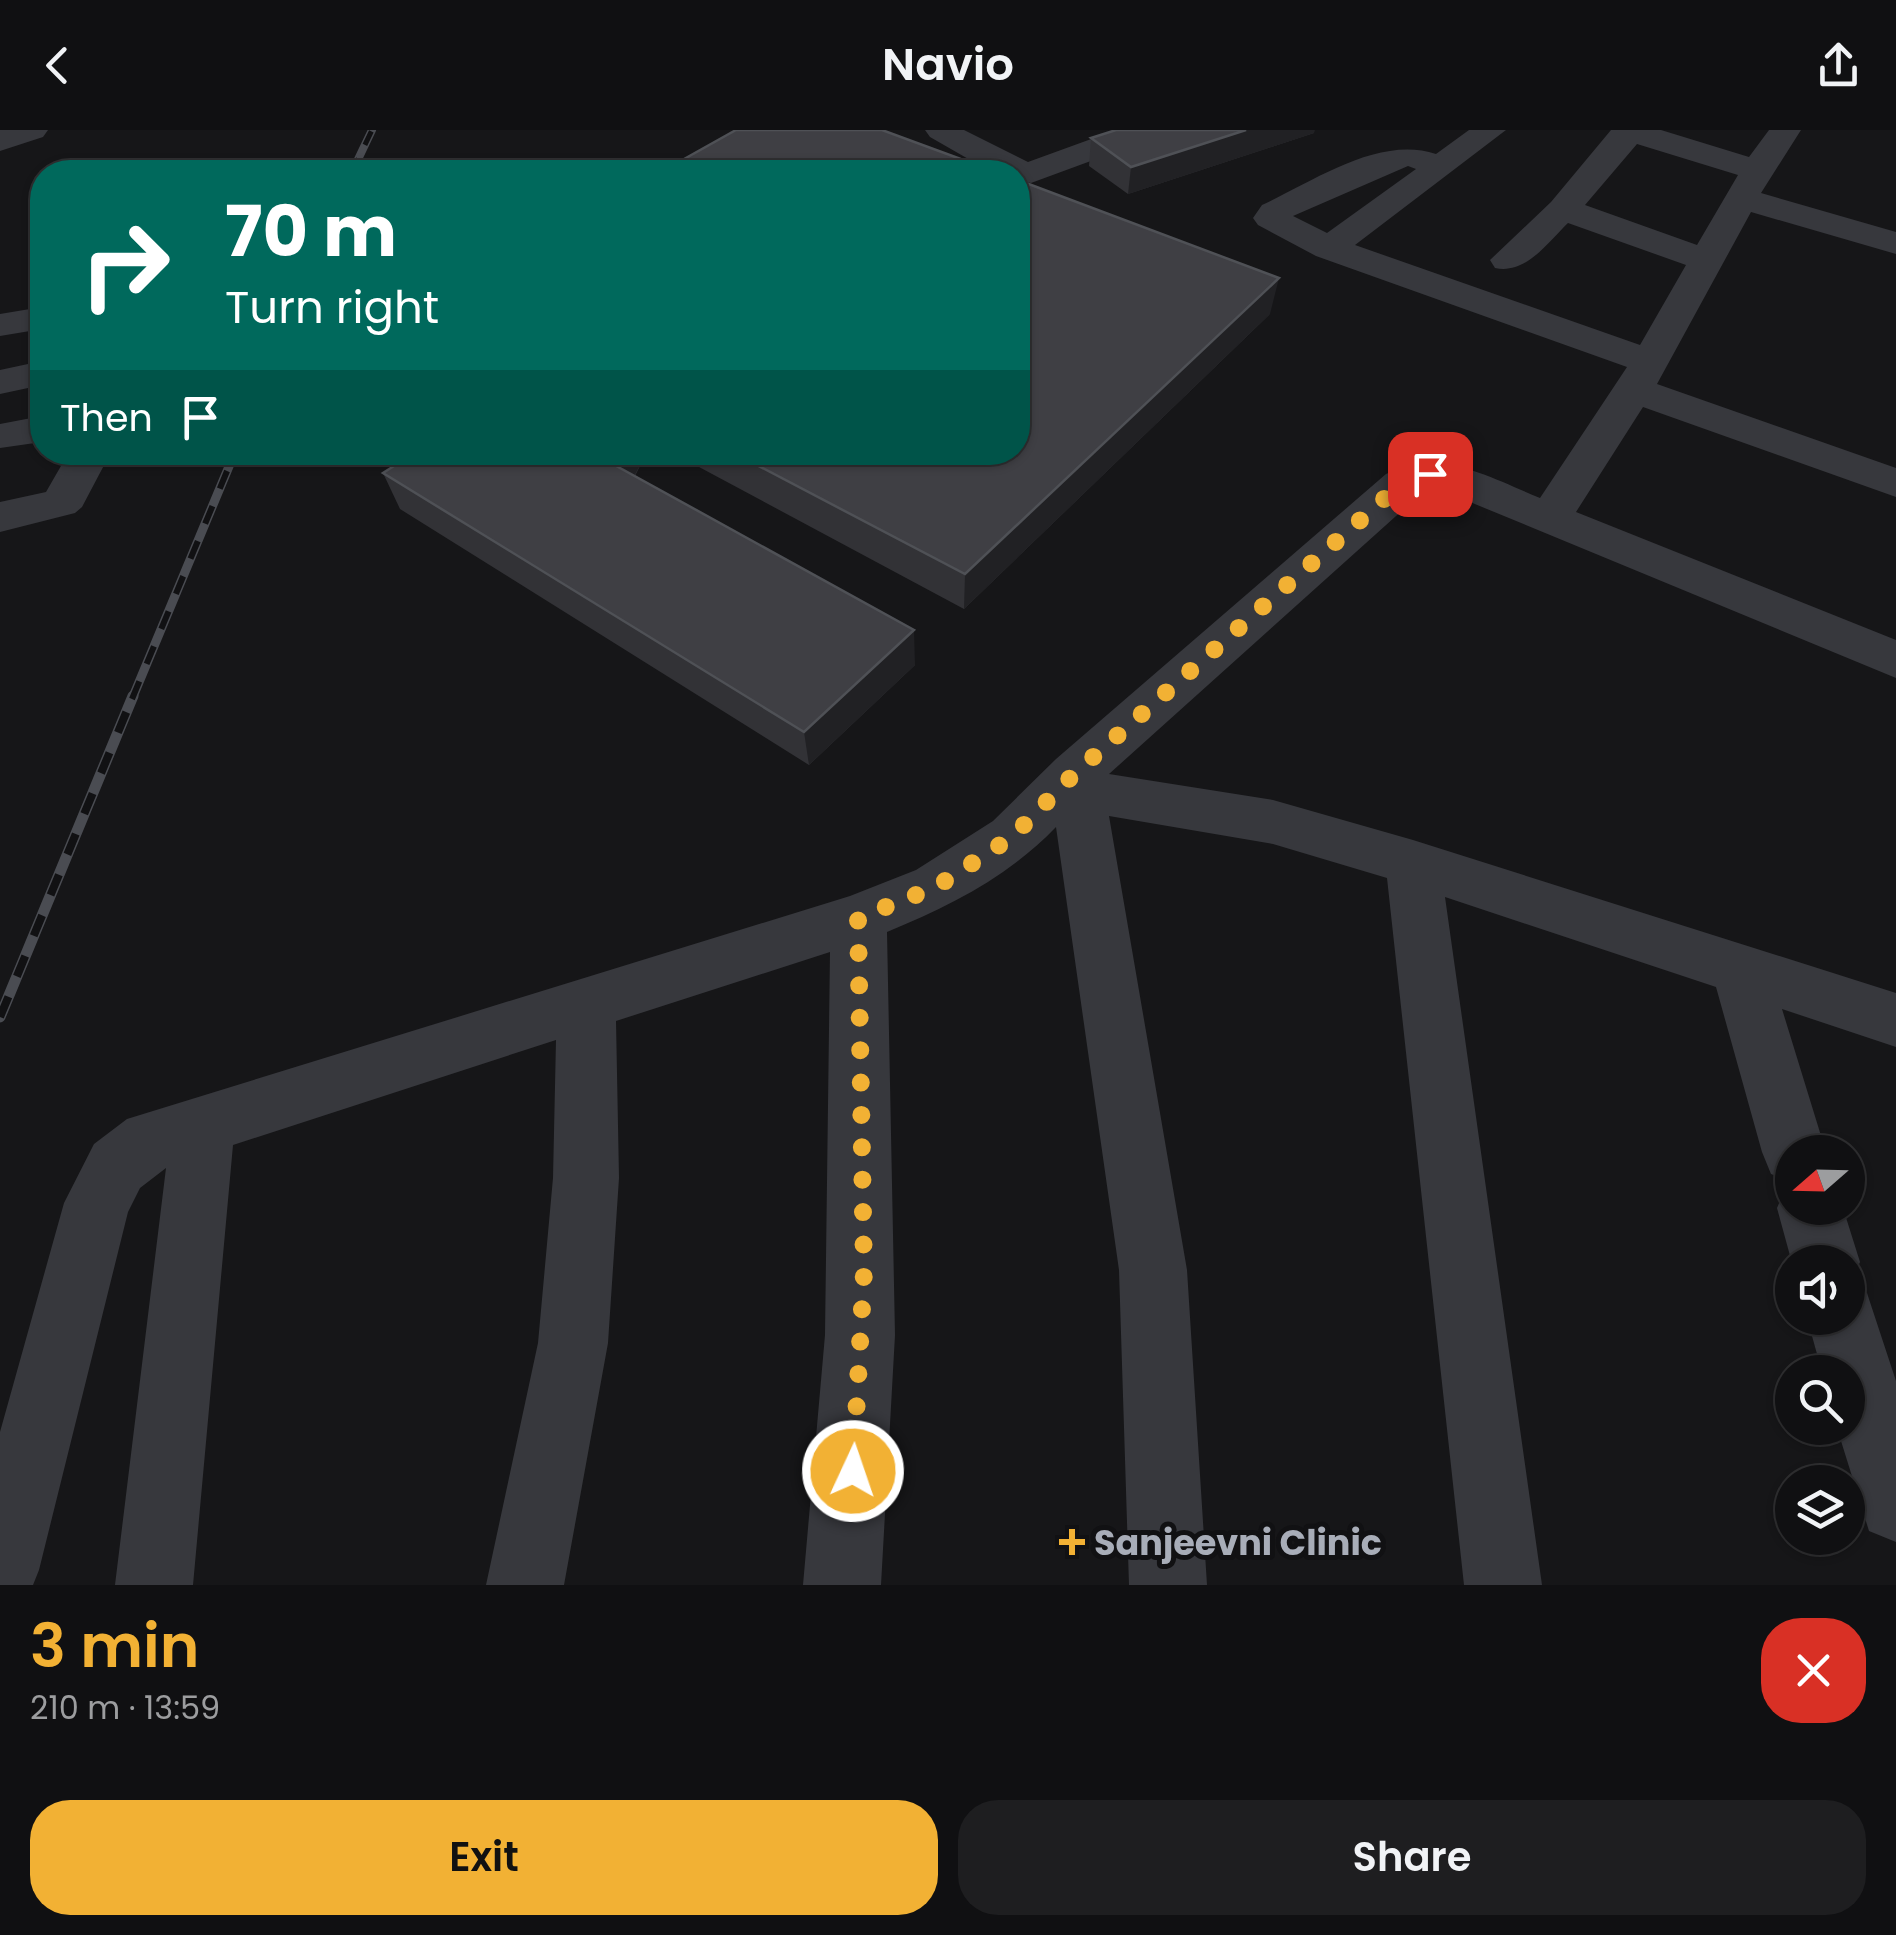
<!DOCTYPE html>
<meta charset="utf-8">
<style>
body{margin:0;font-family:Poppins,sans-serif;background:#1e1e20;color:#f1f3f6;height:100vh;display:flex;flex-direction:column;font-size:38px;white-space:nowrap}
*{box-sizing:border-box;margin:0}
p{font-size:32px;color:#9c9d9f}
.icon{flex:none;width:55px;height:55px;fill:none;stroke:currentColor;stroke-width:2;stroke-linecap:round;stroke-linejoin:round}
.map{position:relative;height:1455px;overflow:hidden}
.drawer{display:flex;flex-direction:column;background:#101012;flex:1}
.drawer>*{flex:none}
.guide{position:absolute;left:30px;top:30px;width:1000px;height:305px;border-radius:40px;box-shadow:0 2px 8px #0004,0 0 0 2px #303032;background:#00695c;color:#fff;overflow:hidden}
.needle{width:65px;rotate:250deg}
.fabs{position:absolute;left:1775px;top:1005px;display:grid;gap:20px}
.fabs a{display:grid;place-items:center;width:90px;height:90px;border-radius:50%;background:#101012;box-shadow:0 2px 8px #0004,0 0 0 2px #303032;font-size:50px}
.pin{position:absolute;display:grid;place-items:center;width:85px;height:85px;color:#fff;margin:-42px;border-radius:20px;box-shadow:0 5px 15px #0006}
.me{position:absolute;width:110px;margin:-55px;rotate:3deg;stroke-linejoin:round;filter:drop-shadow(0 0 8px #0008)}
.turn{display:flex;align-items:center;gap:35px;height:210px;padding:0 30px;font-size:45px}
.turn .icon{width:130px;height:130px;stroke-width:2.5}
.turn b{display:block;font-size:70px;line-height:85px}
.then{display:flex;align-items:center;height:95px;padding:0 30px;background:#0003;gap:20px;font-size:38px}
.round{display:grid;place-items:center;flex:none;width:105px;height:105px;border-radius:40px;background:#1e1e20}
.summary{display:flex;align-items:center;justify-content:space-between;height:170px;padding:0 30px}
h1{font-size:60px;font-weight:600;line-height:75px;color:#f2b134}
.action{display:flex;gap:20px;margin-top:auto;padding:20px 30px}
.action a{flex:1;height:115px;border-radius:40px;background:#f2b134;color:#111;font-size:40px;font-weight:600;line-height:115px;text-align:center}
.action a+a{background:#1e1e20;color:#f1f3f6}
header{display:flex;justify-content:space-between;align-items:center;height:130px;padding:0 30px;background:#101012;font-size:45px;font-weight:600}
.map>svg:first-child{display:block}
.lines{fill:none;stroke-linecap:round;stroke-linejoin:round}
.minor{fill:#37383d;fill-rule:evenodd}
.rail-far2-casing{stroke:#4a4c52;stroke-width:8}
.rail-far1-casing{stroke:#4a4c52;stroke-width:9}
.rail-casing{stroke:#4a4c52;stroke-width:11}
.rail-far2{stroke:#111113;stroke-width:5;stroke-dasharray:15;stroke-linecap:butt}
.rail-far1{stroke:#111113;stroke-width:6;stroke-dasharray:19;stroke-linecap:butt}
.rail{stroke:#111113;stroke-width:8;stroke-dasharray:22;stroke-linecap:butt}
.wall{fill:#323236}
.shaded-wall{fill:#212124}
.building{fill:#3f3f44;stroke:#4f5156;stroke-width:2.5}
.route{stroke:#f2b134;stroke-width:18;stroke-dasharray:0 32.4}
.poi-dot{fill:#f2b134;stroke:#111113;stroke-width:4}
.labels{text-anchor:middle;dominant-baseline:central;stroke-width:10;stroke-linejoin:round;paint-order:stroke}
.near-poi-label{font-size:35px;font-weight:bold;fill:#a8adb8;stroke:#111113;text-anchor:start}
</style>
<header><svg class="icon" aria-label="back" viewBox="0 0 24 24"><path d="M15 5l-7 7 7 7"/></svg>Navio<svg class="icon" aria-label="share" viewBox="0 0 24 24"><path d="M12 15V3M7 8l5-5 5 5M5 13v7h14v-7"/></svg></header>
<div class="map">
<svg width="1896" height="1455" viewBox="0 0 1896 1455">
<rect width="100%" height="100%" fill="#161618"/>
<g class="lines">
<g class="minor">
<polygon points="0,0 48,0 43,7 0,21"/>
<polygon points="925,0 964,0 1028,32 1116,0 1161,0 1156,7 1031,53 1018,50 1018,42 991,42 930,7"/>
<path d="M1469,0H1506L1355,115L1640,215L1686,135L1568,93C1548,112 1526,145 1495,138L1490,130L1551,72L1611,0H1661L1749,27L1769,0H1801L1761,63L1896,102V124L1751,82L1657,254L1896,338V367L1643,277L1576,382L1896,510V548L1441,360H1425L1109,644L1273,670L1413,710L1896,863V917L1782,879L1826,1022H1792V1078H1843L1860,1132L1849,1156L1867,1163L1896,1251V1412L1869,1401L1837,1298H1848V1242H1822L1807,1188H1848V1132L1792,1133L1777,1078L1787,1055L1792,1052L1771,1044L1762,1022L1716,857L1445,767L1542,1455H1464L1387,748L1273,714L1109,686L1187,1140L1207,1455H1129L1119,1140L1056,697C1008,747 950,776 887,802L895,1205L881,1455H803L825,1205L830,822L616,891L619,1048L608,1213L564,1455H486L538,1213L553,1048L556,910L233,1015L193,1455H115L166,1038L140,1058L128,1082L39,1440L33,1455H0V1302L64,1073L94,1014L127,989L850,766L916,740L993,691L1056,629L1386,344C1441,318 1489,347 1540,368L1627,237L1316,126L1258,95L1253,88L1262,75C1314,51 1379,5 1436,24ZM1637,14L1738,45L1697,115L1585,75ZM1408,36L1416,39L1327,103L1293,86Z"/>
<polygon points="42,177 42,199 0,206 0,184"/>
<polygon points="42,231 42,255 0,264 0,240"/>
<polygon points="42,286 42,312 0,318 0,294"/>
<polygon points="69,322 111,322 82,377 75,383 0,402 0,372 46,362"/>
</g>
<g class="rail-far2-casing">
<polyline id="rail-far2" points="352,42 372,0"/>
</g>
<g class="rail-far1-casing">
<polyline id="rail-far1" points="132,569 235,322"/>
</g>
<g class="rail-casing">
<polyline id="rail" points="0,887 133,566"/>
</g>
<use href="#rail-far2" class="rail-far2"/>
<use href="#rail-far1" class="rail-far1"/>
<use href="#rail" class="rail"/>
</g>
<g class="wall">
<polygon points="1314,3 1128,64 1089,36 1091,8"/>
<polygon points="1270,184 964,479 671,322 1018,322"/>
<polygon points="416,322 647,322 635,346 915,535 809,635 400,379 383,343"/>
</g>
<g class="shaded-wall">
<polygon points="1246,0 1315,0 1314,3 1128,64 1131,37"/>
<polygon points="1279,148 1270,184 964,479 965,444"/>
<polygon points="617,322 647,322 622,369 611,333"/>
<polygon points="914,500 915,535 809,635 804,602"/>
</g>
<g class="building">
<polygon points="736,0 882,0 996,42 661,42"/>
<polygon points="1116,0 1246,0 1131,37 1091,8"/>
<polygon points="1018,50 1279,148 965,444 732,322 1018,322"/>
<polygon points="416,322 617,322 611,333 914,500 804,602 383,343"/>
</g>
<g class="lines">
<polyline class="route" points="853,1341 864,1142 858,788 936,757 1012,707 1074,644 1401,354 1430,344"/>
</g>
<path class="poi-dot" d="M1067 1397h10v10h10v10h-10v10h-10v-10h-10v-10h10z"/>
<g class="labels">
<g class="near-poi-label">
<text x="1094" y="1412">Sanjeevni Clinic</text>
</g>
</g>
</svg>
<div class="fabs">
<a><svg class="needle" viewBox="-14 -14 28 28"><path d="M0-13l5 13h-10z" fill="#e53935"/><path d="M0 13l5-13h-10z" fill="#9c9d9f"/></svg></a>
<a><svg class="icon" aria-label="sound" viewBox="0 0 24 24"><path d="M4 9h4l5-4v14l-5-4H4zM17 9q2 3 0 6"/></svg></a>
<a><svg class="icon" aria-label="search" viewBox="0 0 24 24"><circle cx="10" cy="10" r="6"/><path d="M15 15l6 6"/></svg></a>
<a><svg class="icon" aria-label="layers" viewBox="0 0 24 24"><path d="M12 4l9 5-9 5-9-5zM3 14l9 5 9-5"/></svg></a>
</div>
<div class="pin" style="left:1430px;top:344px;background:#d93025"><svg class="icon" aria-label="arrive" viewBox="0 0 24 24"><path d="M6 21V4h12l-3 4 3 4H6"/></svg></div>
<svg class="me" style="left:853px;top:1341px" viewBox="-20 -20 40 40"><circle r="17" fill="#f2b134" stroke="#fff" stroke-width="3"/><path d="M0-11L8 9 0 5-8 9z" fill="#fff"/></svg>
<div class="guide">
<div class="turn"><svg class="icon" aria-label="right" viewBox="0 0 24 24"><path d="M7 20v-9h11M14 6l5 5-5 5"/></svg><div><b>70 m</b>Turn right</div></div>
<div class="then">Then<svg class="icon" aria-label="arrive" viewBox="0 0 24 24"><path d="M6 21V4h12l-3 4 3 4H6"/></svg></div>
</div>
</div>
<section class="drawer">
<div class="summary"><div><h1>3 min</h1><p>210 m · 13:59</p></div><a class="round" style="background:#d93025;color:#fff"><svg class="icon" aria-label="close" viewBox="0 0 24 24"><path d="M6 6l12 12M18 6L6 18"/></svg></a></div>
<div class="action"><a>Exit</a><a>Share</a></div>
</section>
